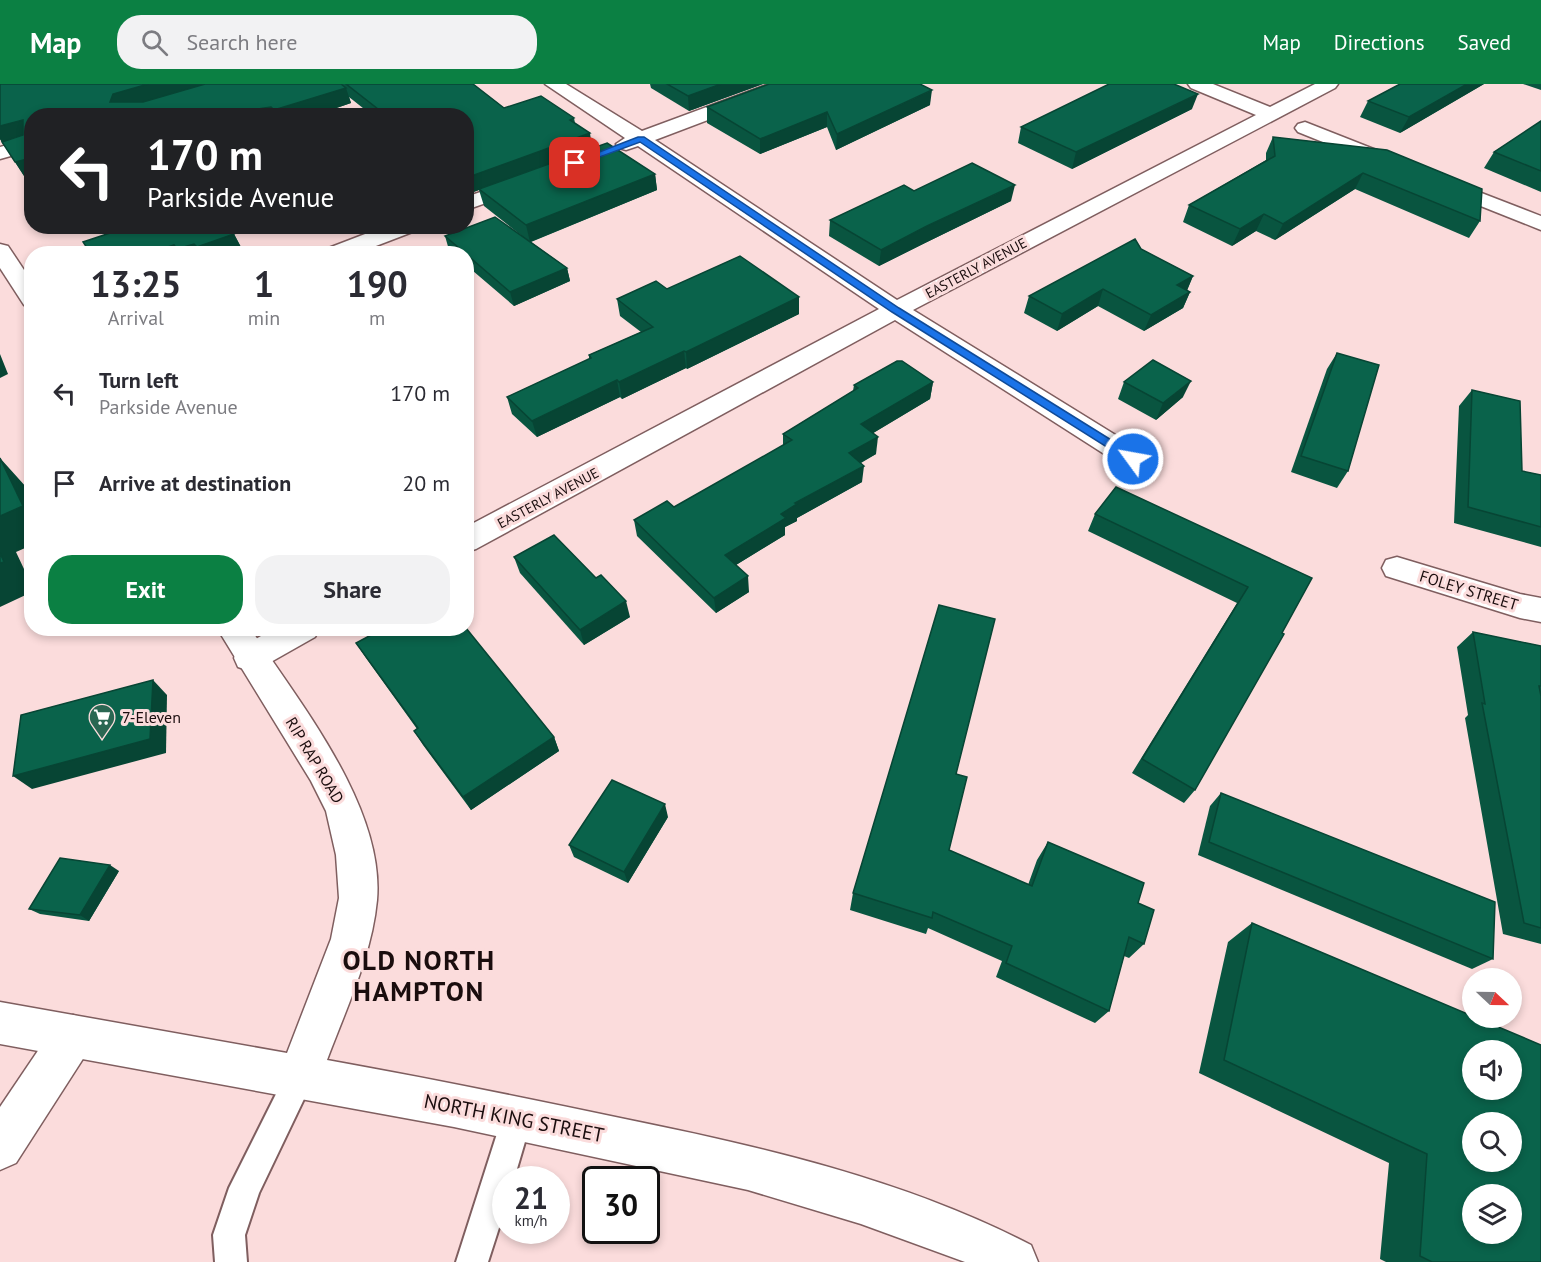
<!DOCTYPE html>
<style>
body{margin:0;font-family:"PT Sans",sans-serif;background:#f2f2f3;color:#2b2b33;height:100vh;display:flex;flex-direction:column;font-size:22px;white-space:nowrap}
*{box-sizing:border-box;margin:0}
p{font-size:20px;color:#7c7c81}
.icon{flex:none;width:33px;height:33px;fill:none;stroke:currentColor;stroke-width:2;stroke-linecap:round;stroke-linejoin:round}
.map{position:relative;flex:1;overflow:hidden}
.sheet{position:absolute;left:24px;top:162px;width:450px;height:390px;display:flex;flex-direction:column;background:#fff;border-radius:24px;box-shadow:0 3px 9px #0003}
.sheet>*{flex:none}
.banner{position:absolute;left:24px;top:24px;width:450px;height:126px;border-radius:24px;box-shadow:0 3px 9px #0003;background:#202124;color:#fff;overflow:hidden}
.needle{width:39px;rotate:112deg}
.fabs{position:absolute;left:1462px;top:884px;display:grid;gap:12px}
.fabs a{display:grid;place-items:center;width:60px;height:60px;border-radius:50%;background:#fff;box-shadow:0 3px 9px #0003;font-size:30px}
.speed{position:absolute;left:492px;top:1082px;display:flex;gap:12px;font-size:30px;font-weight:700;text-align:center}
.speed>*{display:grid;place-content:center;width:78px;height:78px;border-radius:50%;background:#fff;box-shadow:0 3px 9px #0003;line-height:1}
.speed small{font-size:15px;font-weight:400}
.speed .limit{border:3px solid #111;border-radius:9px;background:#fff;color:#111}
.pin{position:absolute;display:grid;place-items:center;width:51px;height:51px;color:#fff;margin:-26px;border-radius:12px;box-shadow:0 3px 9px #0006}
.me{position:absolute;width:66px;margin:-33px;rotate:302deg;stroke-linejoin:round;filter:drop-shadow(0 0 4px #0008)}
.turn{display:flex;align-items:center;gap:21px;height:126px;padding:0 24px;font-size:27px}
.turn .icon{width:78px;height:78px;stroke-width:2.5}
.turn b{display:block;font-size:42px;line-height:51px}
.eta{display:flex;justify-content:space-evenly;align-items:center;height:102px;text-align:center}
.eta b{font-size:36px;font-weight:700;line-height:42px}
.button{display:flex;gap:12px;margin-top:auto;padding:12px 24px}
.button a{flex:1;height:69px;border-radius:24px;background:#0b8043;color:#fff;font-size:24px;font-weight:700;line-height:69px;text-align:center}
.button a+a{background:#f2f2f3;color:#2b2b33}
ul{padding:0;list-style:none}
li{display:flex;align-items:center;gap:18px;height:90px;padding:0 24px}
li div{flex:1}
li b{display:block;font-size:22px}
li em{font-style:normal}
header{display:flex;align-items:center;gap:36px;box-sizing:border-box;height:84px;padding:0 30px;background:#0b8043;color:#fff}
header strong{font-size:28px}
nav{display:flex;gap:33px;margin-inline-start:auto;font-size:21px}
.search{width:420px;height:54px;background:#f2f2f3;display:flex;align-items:center;gap:15px;box-sizing:border-box;padding:0 21px;border-radius:24px;color:#7c7c81;font-size:22px}
.map>svg:first-child{display:block}
.lines{fill:none;stroke-linecap:round;stroke-linejoin:round}
.lane-casing{stroke:#7f5e5f;stroke-width:4}
.street-casing{stroke:#7f5e5f;stroke-width:3}
.secondary-casing{stroke:#7f5e5f;stroke-width:3}
.lane{fill:#fff;fill-rule:evenodd}
.street{fill:#fff;fill-rule:evenodd}
.secondary{fill:#fff;fill-rule:evenodd}
.wall{fill:#095540}
.shaded-wall{fill:#074534}
.building{fill:#0a634b;stroke:#074534;stroke-width:1.5;fill-rule:evenodd}
.route{fill:#1a73e8;stroke:#114b97;stroke-width:1.5}
.labels{text-anchor:middle;dominant-baseline:central;stroke-width:6;stroke-linejoin:round;paint-order:stroke}
.far-street-label{font-size:14px;fill:#1a0d0e;stroke:#fbdcdc}
.street-label{font-size:16px;fill:#1a0d0e;stroke:#fbdcdc}
.poi-label{font-size:16px;fill:#1a0d0e;stroke:#fbdcdc;text-anchor:start}
.near-street-label{font-size:20px;fill:#1a0d0e;stroke:#fbdcdc}
.near-district-label{font-size:27px;font-weight:bold;letter-spacing:1.5px;fill:#1a0d0e;stroke:#fbdcdc}
</style>
<header>
<strong>Map</strong>
<div class="search"><svg class="icon" aria-label="search" viewBox="0 0 24 24"><circle cx="10" cy="10" r="6"/><path d="M15 15l6 6"/></svg>Search here</div>
<nav><a>Map</a><a>Directions</a><a>Saved</a></nav>
</header>
<div class="map">
<svg width="1541" height="1178" viewBox="0 0 1541 1178">
<rect width="100%" height="100%" fill="#fbdcdc"/>
<g class="lines">
<g class="lane-casing">
<g id="lane">
<polygon points="300,977 310,982 315,992 259,1109 245,1151 247,1178 215,1178 213,1151 229,1104 290,982"/>
<polygon points="517,1019 528,1023 532,1034 514,1095 506,1095 506,1122 488,1178 456,1178 502,1034 506,1023"/>
</g>
</g>
<g class="street-casing">
<g id="street">
<polygon points="545,0 566,0 642,47 769,0 795,0 792,4 655,56 897,216 1256,31 1191,4 1188,0 1213,0 1270,23 1315,0 1338,0 1335,4 913,226 1143,368 1147,375 1143,382 1133,384 1123,382 895,236 476,465 466,468 466,443 879,225 638,62 626,66 619,64 616,60 625,54"/>
<polygon points="1305,38 1399,75 1402,79 1399,83 1385,83 1298,48 1295,44 1298,40"/>
<polygon points="32,54 32,66 0,75 0,63"/>
<polygon points="524,93 531,95 534,99 531,103 466,126 466,113"/>
<polygon points="1440,93 1541,132 1541,146 1433,103 1430,99 1433,95"/>
<polygon points="386,142 417,142 415,147 355,170 323,170 326,165"/>
<polygon points="1397,473 1520,510 1541,514 1541,538 1520,534 1386,492 1382,484 1386,476"/>
<polygon points="275,544 320,544 315,553 262,583 250,587 238,583 234,574 238,565"/>
<polygon points="73,931 88,937 94,952 88,967 16,1079 0,1086 0,1023 58,937"/>
</g>
</g>
<g class="secondary-casing">
<g id="secondary">
<polygon points="0,160 8,162 32,198 32,223 24,221 0,184"/>
<path d="M217,544H250C299,618 385,723 377,816C372,871 346,925 327,976C427,994 526,1014 625,1035C763,1063 906,1096 1031,1161L1038,1178H965L861,1140L748,1106L454,1043L0,960V918L287,969L331,855L339,814L336,771L326,727L311,697Z"/>
</g>
</g>
<use href="#lane" class="lane"/>
<use href="#street" class="street"/>
<use href="#secondary" class="secondary"/>
</g>
<g class="wall">
<polygon points="0,0 473,0 504,24 574,34 575,39 592,64 655,90 657,106 531,158 567,184 570,197 514,222 466,181 466,170 454,170 449,166 445,152 522,152 484,122 479,106 468,110 466,109 466,32 373,32 349,13 351,19 313,32 32,32 32,93 26,95 0,55"/>
<polygon points="650,0 763,0 689,27 651,4"/>
<polygon points="1400,0 1484,0 1400,49 1360,33 1368,17"/>
<polygon points="1523,0 1541,0 1541,6"/>
<polygon points="930,21 836,66 827,43 760,70 707,39 707,23"/>
<polygon points="1192,25 1072,85 1018,59 1021,43"/>
<polygon points="1541,37 1541,108 1484,84 1494,68"/>
<polygon points="1273,53 1387,66 1480,137 1469,154 1355,105 1275,156 1256,147 1232,162 1183,138 1189,121 1266,76 1266,69"/>
<polygon points="914,107 1011,117 925,159 879,182 829,152 830,136"/>
<polygon points="234,150 243,167 236,170 91,170"/>
<polygon points="1141,165 1193,192 1187,206 1190,208 1183,224 1144,247 1098,222 1057,247 1024,229 1029,212"/>
<polygon points="667,205 799,213 799,230 687,285 686,284 622,315 620,313 537,353 512,330 507,313 589,275 589,271 641,248 620,232 617,215"/>
<polygon points="1337,269 1348,387 1337,404 1291,388 1327,285"/>
<polygon points="933,298 930,315 873,349 876,370 861,379 862,398 797,434 797,437 785,443 785,451 736,481 749,508 716,529 637,452 634,436 674,423 783,362 783,350 853,307 854,301"/>
<polygon points="1124,298 1183,313 1156,336 1118,315"/>
<polygon points="1472,306 1522,387 1541,391 1541,463 1454,439 1459,322"/>
<polygon points="1095,430 1312,494 1195,706 1184,719 1132,689 1237,519 1088,447"/>
<polygon points="514,473 630,533 584,561 520,489"/>
<polygon points="1473,548 1541,562 1541,860 1503,850 1465,634 1468,631 1457,563"/>
<polygon points="356,559 554,653 559,667 471,726 423,661 414,647 417,645 366,574"/>
<polygon points="956,690 949,766 1028,801 1037,776 1048,758 1138,819 1144,860 1129,874 1124,872 1109,927 1095,939 996,893 1002,877 928,844 926,850 850,826 853,809"/>
<polygon points="1221,709 1493,875 1472,885 1198,771 1210,722"/>
<polygon points="668,733 628,799 574,773 569,761"/>
<polygon points="119,787 89,837 40,830 29,825"/>
<polygon points="1252,839 1541,1178 1386,1178 1380,1175 1389,1079 1199,989 1228,858"/>
</g>
<g class="shaded-wall">
<polygon points="148,0 210,0 119,32 110,18 113,10"/>
<polygon points="721,0 763,0 689,27 688,12"/>
<polygon points="1467,0 1484,0 1400,49 1409,33"/>
<polygon points="346,4 351,19 313,32 276,32 274,26"/>
<polygon points="932,6 930,21 836,66 837,50"/>
<polygon points="1198,10 1192,25 1072,85 1076,68"/>
<polygon points="271,23 274,32 234,32 258,25"/>
<polygon points="827,28 827,43 760,70 760,55"/>
<polygon points="23,36 32,49 3,60 0,55 0,42"/>
<polygon points="590,49 592,64 468,110 466,104 466,94"/>
<polygon points="32,74 32,93 26,95 15,78"/>
<polygon points="1363,89 1355,105 1275,156 1283,140"/>
<polygon points="655,90 657,106 530,158 526,141"/>
<polygon points="1015,101 1011,117 925,159 879,182 881,166 927,142"/>
<polygon points="1264,130 1256,147 1232,162 1240,145"/>
<polygon points="234,150 243,167 236,170 201,170 197,163"/>
<polygon points="194,160 199,170 180,170 177,165"/>
<polygon points="174,161 179,170 148,170"/>
<polygon points="567,184 570,197 514,222 510,208"/>
<polygon points="1193,192 1186,209 1177,201"/>
<polygon points="1103,205 1098,222 1057,247 1062,230"/>
<polygon points="1190,208 1183,224 1144,247 1151,231"/>
<polygon points="799,213 799,230 687,285 686,268"/>
<polygon points="684,267 686,284 622,315 619,298"/>
<polygon points="0,270 8,290 0,294"/>
<polygon points="617,296 620,313 537,353 532,337"/>
<polygon points="1191,297 1183,313 1156,336 1163,319"/>
<polygon points="933,298 930,315 860,357 861,340"/>
<polygon points="878,353 876,370 847,386 849,369"/>
<polygon points="0,374 27,404 32,412 32,461 16,468 32,502 32,508 0,523"/>
<polygon points="864,382 862,398 797,434 797,437 785,443 785,451 726,487 725,471 795,419"/>
<polygon points="748,492 749,508 716,529 714,514"/>
<polygon points="626,517 630,533 584,561 580,546"/>
<polygon points="153,596 167,611 166,669 32,705 13,692"/>
<polygon points="554,653 559,667 471,726 463,713"/>
<polygon points="665,720 668,733 628,799 624,788"/>
<polygon points="110,781 119,787 89,837 80,831"/>
</g>
<g class="building">
<polygon points="0,0 148,0 113,10 110,18 143,18 205,0 341,0 346,4 274,26 271,23 258,25 234,32 32,32 32,74 15,78 2,58 23,51 23,36 0,42"/>
<polygon points="346,0 473,0 504,24 541,12 574,34 570,36 590,49 466,94 466,32 387,32"/>
<polygon points="667,0 721,0 688,12"/>
<polygon points="769,0 920,0 932,6 837,50 827,28 760,55 707,23"/>
<polygon points="1109,0 1174,0 1198,10 1076,68 1021,43"/>
<polygon points="1400,0 1467,0 1409,33 1368,17"/>
<polygon points="1541,37 1541,87 1494,68"/>
<polygon points="1273,53 1387,66 1482,105 1480,137 1363,89 1283,140 1264,130 1240,145 1189,121 1275,72"/>
<polygon points="607,59 655,90 526,141 479,105"/>
<polygon points="972,79 1015,101 927,142 881,166 830,136 904,101 914,107"/>
<polygon points="495,133 567,184 510,208 445,152"/>
<polygon points="131,142 227,142 234,150 197,163 194,160 177,165 174,161 148,170 91,170 83,158"/>
<polygon points="1135,155 1141,165 1193,192 1177,201 1190,208 1151,231 1103,205 1062,230 1029,212"/>
<polygon points="740,172 799,213 686,268 684,267 619,298 617,296 532,337 507,313 591,274 589,271 653,243 617,215 656,197 667,205"/>
<polygon points="1337,269 1379,281 1348,387 1301,372"/>
<polygon points="1153,276 1191,297 1163,319 1124,298"/>
<polygon points="897,277 902,277 933,298 861,340 878,353 849,369 864,382 795,419 797,420 781,430 786,434 725,471 748,492 714,514 634,436 667,417 674,423 792,356 783,350 858,304 854,301"/>
<polygon points="1472,306 1520,317 1522,387 1541,391 1541,443 1468,423"/>
<polygon points="0,374 23,422 0,432"/>
<polygon points="1116,403 1312,494 1282,549 1284,550 1195,706 1142,675 1248,503 1095,430"/>
<polygon points="554,451 596,494 601,491 626,517 580,546 514,473"/>
<polygon points="0,469 4,478 0,479"/>
<polygon points="939,521 995,535 956,690 967,693 949,766 1032,802 1048,758 1144,799 1138,819 1154,826 1144,860 1129,853 1109,927 1006,879 1012,862 933,828 932,834 853,809"/>
<polygon points="384,544 466,544 554,653 463,713 414,647 418,644 356,559"/>
<polygon points="1473,548 1541,562 1541,602 1539,602 1541,612 1541,844 1524,839 1482,619 1485,620"/>
<polygon points="153,596 150,655 13,692 21,631"/>
<polygon points="612,696 665,720 624,788 569,761"/>
<polygon points="1221,709 1495,818 1493,875 1209,758"/>
<polygon points="60,774 110,781 80,831 29,825"/>
<path d="M1252,839L1541,961V1178H1432L1420,1172L1427,1070L1224,976ZM1473,966H1512V1005H1473ZM1473,1038H1512V1077H1473ZM1473,1110H1512V1149H1473Z"/>
</g>
<polygon class="route" points="638,53 644,53 899,224 1137,372 1137,377 1129,377 892,228 640,58 578,81 571,79"/>
<defs>
<g id="supermarket-pin" transform="scale(1.35)"><path d="M0 17L-7.5 6A9.5 9.5 0 1 1 7.5 6Z" fill="#2a6752" stroke="#fbdcdc"/><path d="M-6-5.5h2.5l.6 2H6L4.5 2H-2.5L-4.4-4H-6ZM-1.5 3.2a1.3 1.3 0 1 0 .1 0ZM3 3.2a1.3 1.3 0 1 0 .1 0Z" fill="#fff"/></g>
</defs>
<g fill-rule="evenodd">
<use href="#supermarket-pin" x="102" y="633"/>
</g>
<g class="labels">
<g class="far-street-label">
<text transform="translate(976 184) rotate(-28)">EASTERLY AVENUE</text>
<text transform="translate(548 414) rotate(-28)">EASTERLY AVENUE</text>
</g>
<g class="street-label">
<text transform="translate(1469 506) rotate(17)">FOLEY STREET</text>
<text transform="translate(315 676) rotate(59)">RIP RAP ROAD</text>
</g>
<g class="poi-label">
<text x="122" y="633">7-Eleven</text>
</g>
<g class="near-street-label">
<text transform="translate(514 1034) rotate(11)">NORTH KING STREET</text>
</g>
<g class="near-district-label">
<text x="419" y="876">OLD NORTH<tspan x="419" dy="31">HAMPTON</tspan></text>
</g>
</g>
</svg>
<div class="fabs">
<a><svg class="needle" viewBox="-14 -14 28 28"><path d="M0-13l5 13h-10z" fill="#e53935"/><path d="M0 13l5-13h-10z" fill="#7c7c81"/></svg></a>
<a><svg class="icon" aria-label="sound" viewBox="0 0 24 24"><path d="M4 9h4l5-4v14l-5-4H4zM17 9q2 3 0 6"/></svg></a>
<a><svg class="icon" aria-label="search" viewBox="0 0 24 24"><circle cx="10" cy="10" r="6"/><path d="M15 15l6 6"/></svg></a>
<a><svg class="icon" aria-label="layers" viewBox="0 0 24 24"><path d="M12 4l9 5-9 5-9-5zM3 14l9 5 9-5"/></svg></a>
</div>
<div class="speed"><div>21<small>km/h</small></div><div class="limit">30</div></div>
<div class="pin" style="left:575px;top:79px;background:#d93025"><svg class="icon" aria-label="arrive" viewBox="0 0 24 24"><path d="M6 21V4h12l-3 4 3 4H6"/></svg></div>
<svg class="me" style="left:1133px;top:375px" viewBox="-20 -20 40 40"><circle r="17" fill="#1a73e8" stroke="#fff" stroke-width="3"/><path d="M0-11L8 9 0 5-8 9z" fill="#fff"/></svg>
<div class="banner">
<div class="turn"><svg class="icon" aria-label="left" viewBox="0 0 24 24"><path d="M17 20v-9H6M10 6l-5 5 5 5"/></svg><div><b>170 m</b>Parkside Avenue</div></div>
</div>
<section class="sheet">
<div class="eta">
<div><b>13:25</b><p>Arrival</p></div>
<div><b>1</b><p>min</p></div>
<div><b>190</b><p>m</p></div>
</div>
<ul>
<li><svg class="icon" aria-label="left" viewBox="0 0 24 24"><path d="M17 20v-9H6M10 6l-5 5 5 5"/></svg><div><b>Turn left</b><p>Parkside Avenue</p></div><em>170 m</em></li>
<li><svg class="icon" aria-label="arrive" viewBox="0 0 24 24"><path d="M6 21V4h12l-3 4 3 4H6"/></svg><div><b>Arrive at destination</b></div><em>20 m</em></li>
</ul>
<div class="button"><a>Exit</a><a>Share</a></div>
</section>
</div>
